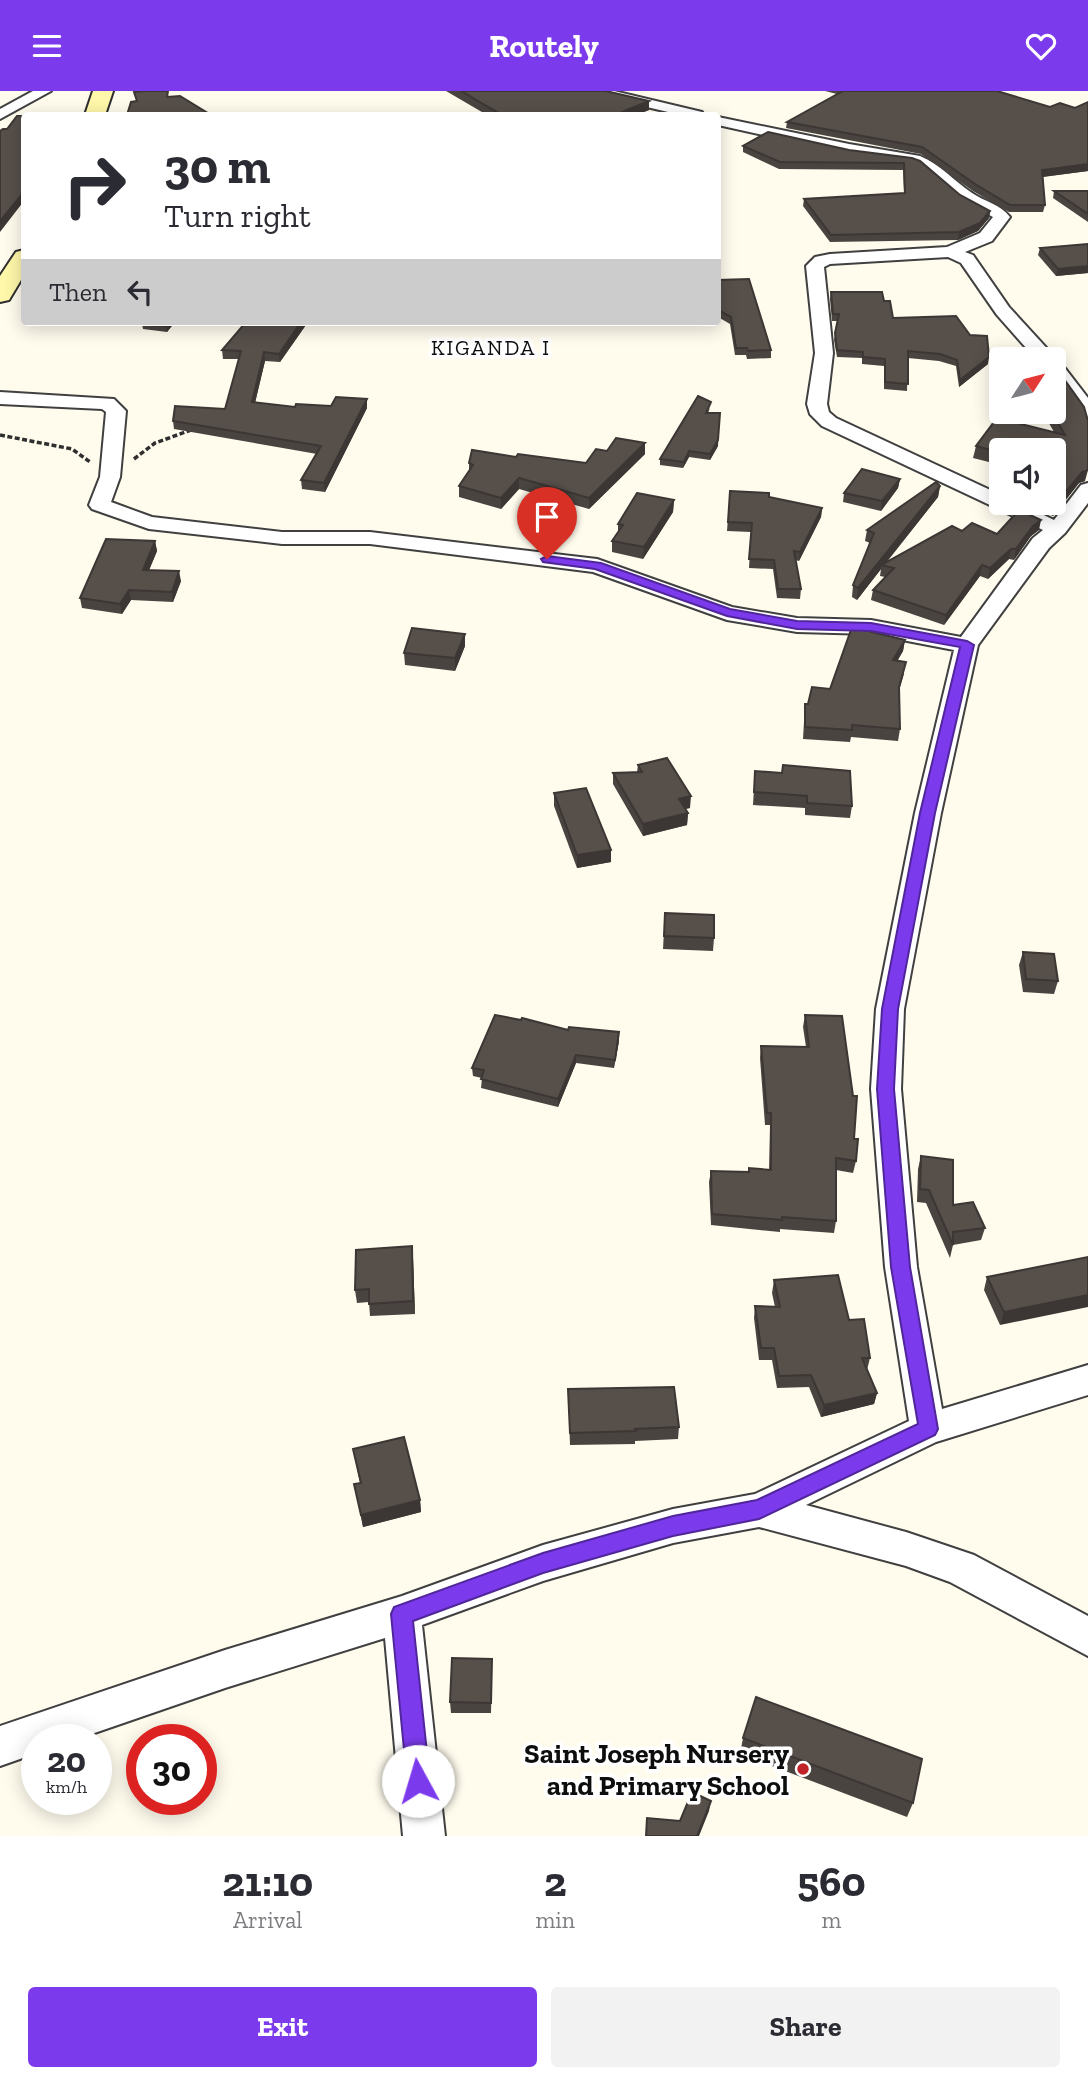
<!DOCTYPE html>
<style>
body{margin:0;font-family:"Zilla Slab",serif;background:#f2f2f3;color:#2b2b33;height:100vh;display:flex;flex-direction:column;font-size:26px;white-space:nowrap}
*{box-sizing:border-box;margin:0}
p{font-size:23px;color:#7c7c81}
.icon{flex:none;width:38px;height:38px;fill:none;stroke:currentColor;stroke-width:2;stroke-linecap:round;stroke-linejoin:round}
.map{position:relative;height:1745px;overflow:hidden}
.panel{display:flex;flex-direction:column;background:#fff;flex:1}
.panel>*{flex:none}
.hud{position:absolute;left:21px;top:21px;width:700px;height:214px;border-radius:7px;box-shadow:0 4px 18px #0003;background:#fff;color:#2b2b33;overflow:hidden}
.needle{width:46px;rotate:54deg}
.fabs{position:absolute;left:989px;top:256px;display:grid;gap:14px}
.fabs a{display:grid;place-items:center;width:77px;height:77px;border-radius:7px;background:#fff;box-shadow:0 4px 18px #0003;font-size:35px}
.speed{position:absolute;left:21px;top:1633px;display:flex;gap:14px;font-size:35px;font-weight:700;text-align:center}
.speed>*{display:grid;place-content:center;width:91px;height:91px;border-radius:50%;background:#fff;box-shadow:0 4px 18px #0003;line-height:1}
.speed small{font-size:18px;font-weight:400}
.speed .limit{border:10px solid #d22;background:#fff;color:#111}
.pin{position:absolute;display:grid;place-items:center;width:60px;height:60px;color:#fff;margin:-72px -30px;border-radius:50% 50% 50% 0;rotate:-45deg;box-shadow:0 0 7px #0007}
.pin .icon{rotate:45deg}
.me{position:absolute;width:77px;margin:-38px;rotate:354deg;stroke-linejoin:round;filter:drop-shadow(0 0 5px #0008)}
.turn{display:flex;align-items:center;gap:24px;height:147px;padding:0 28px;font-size:32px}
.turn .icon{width:91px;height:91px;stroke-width:2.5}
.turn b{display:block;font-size:49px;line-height:60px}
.then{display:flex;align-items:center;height:66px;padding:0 28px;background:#0003;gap:14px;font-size:26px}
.eta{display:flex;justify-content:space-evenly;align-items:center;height:119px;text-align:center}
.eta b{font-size:42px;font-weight:700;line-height:49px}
.cta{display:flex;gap:14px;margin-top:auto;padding:14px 28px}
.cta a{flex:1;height:80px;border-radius:7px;background:#7c3aed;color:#fff;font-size:28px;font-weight:700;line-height:80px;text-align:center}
.cta a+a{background:#f2f2f3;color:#2b2b33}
header{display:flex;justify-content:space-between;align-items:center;height:91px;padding:0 28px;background:#7c3aed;color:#fff;font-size:32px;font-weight:700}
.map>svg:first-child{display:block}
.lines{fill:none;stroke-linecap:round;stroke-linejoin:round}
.street-casing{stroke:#404040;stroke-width:4}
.secondary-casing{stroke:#2f2f2f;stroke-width:4}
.path{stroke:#2f2f2f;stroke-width:3.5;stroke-dasharray:5 2.5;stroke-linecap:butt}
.street{fill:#fff;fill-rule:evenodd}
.secondary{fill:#fff7a9;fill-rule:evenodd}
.wall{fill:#4a4440}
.shaded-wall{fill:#3c3734}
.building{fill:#564f4a;stroke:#3c3734;stroke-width:2}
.route{fill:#7c3aed;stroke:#51269a;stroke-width:2}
.poi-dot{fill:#c12228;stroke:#fff;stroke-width:2.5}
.labels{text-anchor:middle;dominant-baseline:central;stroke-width:7;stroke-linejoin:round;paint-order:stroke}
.far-quarter-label{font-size:21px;letter-spacing:2px;fill:#0d0d0d;stroke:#fff}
.near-poi-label{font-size:28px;font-weight:bold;fill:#0d0d0d;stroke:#fff;text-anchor:end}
</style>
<header><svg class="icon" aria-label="menu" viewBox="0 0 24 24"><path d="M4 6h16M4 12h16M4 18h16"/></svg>Routely<svg class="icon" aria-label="heart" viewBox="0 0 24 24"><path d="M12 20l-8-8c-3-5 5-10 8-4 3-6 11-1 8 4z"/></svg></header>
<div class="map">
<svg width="1088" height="1745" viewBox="0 0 1088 1745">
<rect width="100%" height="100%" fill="#fffcee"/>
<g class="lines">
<g class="street-casing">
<g id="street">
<polygon points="33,0 51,0 0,28 0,18"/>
<polygon points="589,0 614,0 702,21 704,24 681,24 591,3"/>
<path d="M718,26L849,53L920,65C940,73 954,90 972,102C985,111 1000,113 1010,126L992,150L965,161L973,164L1009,216L1053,264L1055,268L1054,271L1061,272L1088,307V326L1081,324L1054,288V268H1036L997,224L961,172L948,166L830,173L824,176L833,262L827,313L829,321L836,327L1001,404V411H1017L1054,429L1081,394L1088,392V412L1065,442L1049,457L978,554L941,722L904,918L901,998L917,1176L942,1318L1088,1274V1304L936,1351L806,1414L906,1441L974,1464L1088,1525V1565L950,1491L906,1475L759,1436L673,1452L543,1490L422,1534L445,1745H403L385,1547L225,1597L77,1648H37V1662L0,1675V1635L225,1559L402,1505L543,1454L673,1418L755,1403L909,1330L885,1176L871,998L876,918L915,722L954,559L871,543L797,541L727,529L593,481L370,453H282L149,438L92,418L89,414L100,386L106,321L102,318L0,313V301L114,308L126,320L120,386L111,411L152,426L282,441H370L597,468L732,516L797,527L871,529L961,546L1033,447L1043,439L822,335L810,323L807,313L815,262L806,175L815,166L830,163L947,156L980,142L993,126L961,109L920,75L912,72L849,63L718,34Z"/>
</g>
</g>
<g class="secondary-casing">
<g id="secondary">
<polygon points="93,0 113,0 105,24 85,24"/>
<polygon points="24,159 24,184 9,209 0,211 0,185 16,161"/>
</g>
</g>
<g class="path">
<polyline points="0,344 72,358 90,371"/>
<polyline points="134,368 155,352 191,339"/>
</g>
<use href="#street" class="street"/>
<use href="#secondary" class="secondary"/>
</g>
<g class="wall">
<polygon points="446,0 606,0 649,19 636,24 484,24 487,24"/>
<polygon points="825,0 997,0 1088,80 1043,86 1045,114 1043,121 1009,121 973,100 921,63 786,37 787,31 837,3"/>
<polygon points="743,55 849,59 912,67 960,104 990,120 989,127 978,140 958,149 830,151 803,115 804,108 904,102 903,79 779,78 743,61"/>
<polygon points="1054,100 1088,100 1088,131 1053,107"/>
<polygon points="1088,153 1088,182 1056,185 1038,164 1040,157"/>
<polygon points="718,189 771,259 771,267 747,268 746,264 735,264 730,233 718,226"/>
<polygon points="831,201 884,210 893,227 988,273 959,296 956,275 939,270 908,267 907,300 884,298 884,275 862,273 862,267 837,266 834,249 838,230 832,230 830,208"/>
<polygon points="175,231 167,241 143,238 142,233"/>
<polygon points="308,231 280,271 265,270 255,312 295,316 367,317 325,401 302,398 301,389 317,363 174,338 173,330 225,318 239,268 223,268 222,259"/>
<polygon points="710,317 708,322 720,322 718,355 710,369 689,366 683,377 660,374 660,368"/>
<polygon points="1042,320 1054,320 1085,390 1079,392 1053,425 1031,414 1031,411 1054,411 1054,359 1001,359 1001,374 973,367 976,355 1054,341"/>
<polygon points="607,360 645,363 589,418 519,398 501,418 459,406 459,395 469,380 469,372 516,366 586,372"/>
<polygon points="900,388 898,397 881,420 843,411 844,402"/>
<polygon points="940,395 938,406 886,472 962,440 997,443 1039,439 1031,445 1014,469 1009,468 988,488 980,485 944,534 871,509 873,499 885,486 880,485 881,478 857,509 852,506 853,494 870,452 865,450 867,439"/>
<polygon points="730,400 822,417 821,426 799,470 795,469 801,498 800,508 777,507 773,478 749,477 751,441 727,440"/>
<polygon points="674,409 673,421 643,468 612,461 612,450 618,441 618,433"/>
<polygon points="155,450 157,460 149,479 181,490 173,511 131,509 122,523 82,517 80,507"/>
<polygon points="465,543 465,555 455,580 405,574 404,562"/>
<polygon points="905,549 903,560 897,570 904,583 899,600 900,638 898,650 851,646 850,651 803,648 805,613 808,613"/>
<polygon points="638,674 690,717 685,718 688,722 687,734 643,745 613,693 613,682 637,681"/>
<polygon points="755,680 852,715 850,727 805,724 805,717 753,714"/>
<polygon points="554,702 611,771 577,777 554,715"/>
<polygon points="665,822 714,847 713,860 663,858"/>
<polygon points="1023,861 1058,890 1054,903 1023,901 1019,874"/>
<polygon points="805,924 854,1048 856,1070 853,1082 836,1079 836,1130 834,1142 780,1138 780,1141 711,1134 709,1091 711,1080 749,1081 769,1079 770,1034 765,1034 760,967 761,955 806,956 803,936"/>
<polygon points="568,939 619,950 614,977 576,972 558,1016 481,997 482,987 473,985 472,977"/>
<polygon points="921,1065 953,1114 985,1137 981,1149 953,1154 950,1167 926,1112 917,1111 918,1078"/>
<polygon points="413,1168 415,1223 370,1225 369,1211 357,1212 355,1199"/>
<polygon points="1047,1174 1000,1234 984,1199 987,1186"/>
<polygon points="774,1189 849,1229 870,1267 867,1279 877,1302 874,1313 821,1326 809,1296 777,1297 772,1269 759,1269 754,1227 755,1215 775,1216 772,1202"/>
<polygon points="568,1298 679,1336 678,1348 635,1350 635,1353 570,1354"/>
<polygon points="353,1358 420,1409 421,1421 363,1436 354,1393 360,1392"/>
<polygon points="492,1579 491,1622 451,1622 450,1611"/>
<polygon points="743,1647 913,1712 907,1726 740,1663"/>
</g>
<g class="shaded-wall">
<polygon points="649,10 649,19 636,24 615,24"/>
<polygon points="1088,73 1088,80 1041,86 1042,79"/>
<polygon points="23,102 24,110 0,141 0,130"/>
<polygon points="990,120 989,127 978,140 958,149 959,141"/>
<polygon points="1088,175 1088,182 1056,185 1058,178"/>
<polygon points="170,231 175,231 167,241 166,235"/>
<polygon points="301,231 308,231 280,271 279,263"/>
<polygon points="264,261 265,270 253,320 252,311"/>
<polygon points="989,266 988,273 959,296 960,289"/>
<polygon points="367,308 367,317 325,401 324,392"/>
<polygon points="718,349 718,355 710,369 710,363"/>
<polygon points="645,352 645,363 589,418 589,407"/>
<polygon points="689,360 689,366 683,377 684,371"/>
<polygon points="1088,379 1085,390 1079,392 1053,425 1056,413 1082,381"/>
<polygon points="519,387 519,398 501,418 501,407"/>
<polygon points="900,388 898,397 881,420 882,410"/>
<polygon points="940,395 938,406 883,475 881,474 881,478 857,509 858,497"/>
<polygon points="674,409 673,421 643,468 644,456"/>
<polygon points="822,417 821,426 799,470 800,461"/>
<polygon points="1041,429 1039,439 1031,445 1014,469 1016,458 1033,435"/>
<polygon points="155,450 157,460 145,489 143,479"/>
<polygon points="1011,458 1009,468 988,488 990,477"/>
<polygon points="982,474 980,485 944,534 946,524"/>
<polygon points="179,480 181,490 173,511 172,501"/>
<polygon points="129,499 131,509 122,523 120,513"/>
<polygon points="465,543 465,555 455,580 455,567"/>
<polygon points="905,549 903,560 891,581 893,569"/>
<polygon points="691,705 690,717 678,719 679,708"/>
<polygon points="688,722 687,734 643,745 643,733"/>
<polygon points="611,759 611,771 577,777 577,764"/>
<polygon points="619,941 619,950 614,977 615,969"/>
<polygon points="576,964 576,972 558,1016 558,1008"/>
<polygon points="412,1155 413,1168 415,1223 413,1210"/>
<polygon points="1088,1204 1088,1216 1000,1234 1004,1221"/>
<polygon points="877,1302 874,1313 821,1326 824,1314"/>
<polygon points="420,1409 421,1421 363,1436 361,1424"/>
<polygon points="711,1710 709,1720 699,1745 697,1745"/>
</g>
<g class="building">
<polygon points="144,0 168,0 167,6 180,5 211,24 127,24 131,11 137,10 134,1"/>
<polygon points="461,0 606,0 649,10 615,24 484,24 500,23"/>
<polygon points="843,0 997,0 1050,16 1060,12 1075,17 1088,11 1088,73 1042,79 1045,114 1010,114 975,93 922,56 787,31"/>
<polygon points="17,25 24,25 24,102 23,102 0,130 0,40 3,38 7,38"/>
<polygon points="768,41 849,59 912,67 920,70 960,104 990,120 980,132 959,141 831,144 804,108 905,102 904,72 780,71 743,55"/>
<polygon points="1054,100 1088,100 1088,123"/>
<polygon points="1088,153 1088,175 1058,178 1040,157"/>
<polygon points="749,188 771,259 748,260 747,257 736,257 731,226 718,219 718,189"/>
<polygon points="831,201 882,201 884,210 890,210 893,227 956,225 970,244 987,245 989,266 960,289 957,269 940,263 908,260 908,293 885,291 885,268 863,266 863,261 837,259 835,242 839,223 833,223"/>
<polygon points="143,231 170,231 166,235 142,233"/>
<polygon points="246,231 301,231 279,263 264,261 252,311 295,316 296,313 331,315 336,306 367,308 324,392 301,389 321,355 173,330 175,315 225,318 241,260 222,259"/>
<polygon points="1054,274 1084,316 1088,330 1088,379 1082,381 1056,413 1052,411 1054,411 1054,359 1001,359 1001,362 976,355 997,327 1065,344 1051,320 1054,320"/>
<polygon points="698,305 711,311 706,322 720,322 718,349 710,363 689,360 684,371 660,368"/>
<polygon points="616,347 645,352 589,407 519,387 501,407 459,395 473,374 469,372 472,359 516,366 518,363 586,372 596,358 607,360"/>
<polygon points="862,378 900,388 882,410 844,402"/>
<polygon points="936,391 940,395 858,497 853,494 874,442 867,439"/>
<polygon points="730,400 769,402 769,406 822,417 800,461 794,460 801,498 778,498 774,469 749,468 752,432 728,431"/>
<polygon points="637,402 674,409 644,456 612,450 623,434 618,433"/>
<polygon points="1019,419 1041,429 1033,435 1016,458 1011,458 990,477 982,474 946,524 873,499 894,477 881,474 952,435 962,440 972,432 997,443"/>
<polygon points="106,448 155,450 143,479 179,480 172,501 129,499 120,513 80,507"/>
<polygon points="852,536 905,549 893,569 906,571 899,596 900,638 852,634 852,639 805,636 805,613 808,613 812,596 830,598"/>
<polygon points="412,537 465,543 455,567 404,562"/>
<polygon points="667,667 691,705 679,708 688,722 643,733 613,682 642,681 638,674"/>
<polygon points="783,674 850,680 852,715 807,712 807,705 754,701 755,680 782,682"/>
<polygon points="586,697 611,759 577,764 554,702"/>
<polygon points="665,822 714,824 714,847 664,845"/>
<polygon points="1023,861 1054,863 1058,890 1026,888"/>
<polygon points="495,924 521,929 522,927 568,939 569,936 619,941 615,969 576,964 558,1008 481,988 484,979 472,977"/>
<polygon points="805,924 842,925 853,1005 857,1005 854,1048 858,1048 856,1070 836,1067 836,1130 782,1126 782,1129 712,1123 711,1080 749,1081 749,1077 771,1079 771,1022 767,1022 761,955 809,956"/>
<polygon points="921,1065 953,1069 953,1114 973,1111 985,1137 953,1141 953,1154 929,1099 920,1098"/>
<polygon points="412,1155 413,1210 369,1213 369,1198 355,1199 356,1159"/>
<polygon points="1088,1166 1088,1204 1004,1221 987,1186"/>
<polygon points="838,1184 849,1229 864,1228 870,1267 862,1267 877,1302 824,1314 811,1284 779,1285 774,1257 761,1257 755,1215 780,1216 774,1189"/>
<polygon points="674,1296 679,1336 635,1338 636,1340 570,1342 568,1298"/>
<polygon points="404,1346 420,1409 361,1424 354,1393 361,1392 353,1358"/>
<polygon points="452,1567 492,1568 491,1612 450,1611"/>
<polygon points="756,1606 922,1668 913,1712 743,1647"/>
<polygon points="692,1701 711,1710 697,1745 646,1745 647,1727 680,1730"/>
</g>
<polygon class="route" points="547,465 601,472 730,518 797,530 871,532 967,550 974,554 935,722 898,918 894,998 910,1176 938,1338 935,1344 759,1428 673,1445 543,1482 413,1530 430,1690 427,1698 418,1701 410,1698 407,1690 391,1523 394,1516 543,1462 673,1425 757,1409 918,1333 891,1176 877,998 882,918 920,722 960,556 871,540 797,538 727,525 595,478 543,471 541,468"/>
<circle class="poi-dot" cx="803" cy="1678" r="7"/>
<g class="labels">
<g class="far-quarter-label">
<text x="491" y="256">KIGANDA I</text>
</g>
<g class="near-poi-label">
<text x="789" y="1662">Saint Joseph Nursery<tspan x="789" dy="32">and Primary School</tspan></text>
</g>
</g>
</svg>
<div class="fabs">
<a><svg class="needle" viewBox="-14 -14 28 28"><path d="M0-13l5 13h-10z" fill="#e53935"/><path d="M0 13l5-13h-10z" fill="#7c7c81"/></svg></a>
<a><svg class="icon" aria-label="sound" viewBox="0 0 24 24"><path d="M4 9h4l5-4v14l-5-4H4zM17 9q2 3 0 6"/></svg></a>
</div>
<div class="speed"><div>20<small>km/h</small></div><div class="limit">30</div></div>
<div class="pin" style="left:547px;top:468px;background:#d93025"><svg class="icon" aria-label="arrive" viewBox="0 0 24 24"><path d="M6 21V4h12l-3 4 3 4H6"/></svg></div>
<svg class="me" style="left:418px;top:1690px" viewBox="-20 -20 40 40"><circle r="19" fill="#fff"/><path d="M0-13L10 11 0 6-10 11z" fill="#7c3aed"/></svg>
<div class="hud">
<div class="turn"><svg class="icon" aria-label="right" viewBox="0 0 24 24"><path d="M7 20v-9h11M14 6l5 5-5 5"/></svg><div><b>30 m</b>Turn right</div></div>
<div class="then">Then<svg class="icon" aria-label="left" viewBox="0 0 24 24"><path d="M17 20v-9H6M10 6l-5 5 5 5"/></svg></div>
</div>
</div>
<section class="panel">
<div class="eta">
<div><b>21:10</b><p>Arrival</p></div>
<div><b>2</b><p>min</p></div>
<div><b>560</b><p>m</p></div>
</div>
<div class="cta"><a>Exit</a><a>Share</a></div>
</section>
